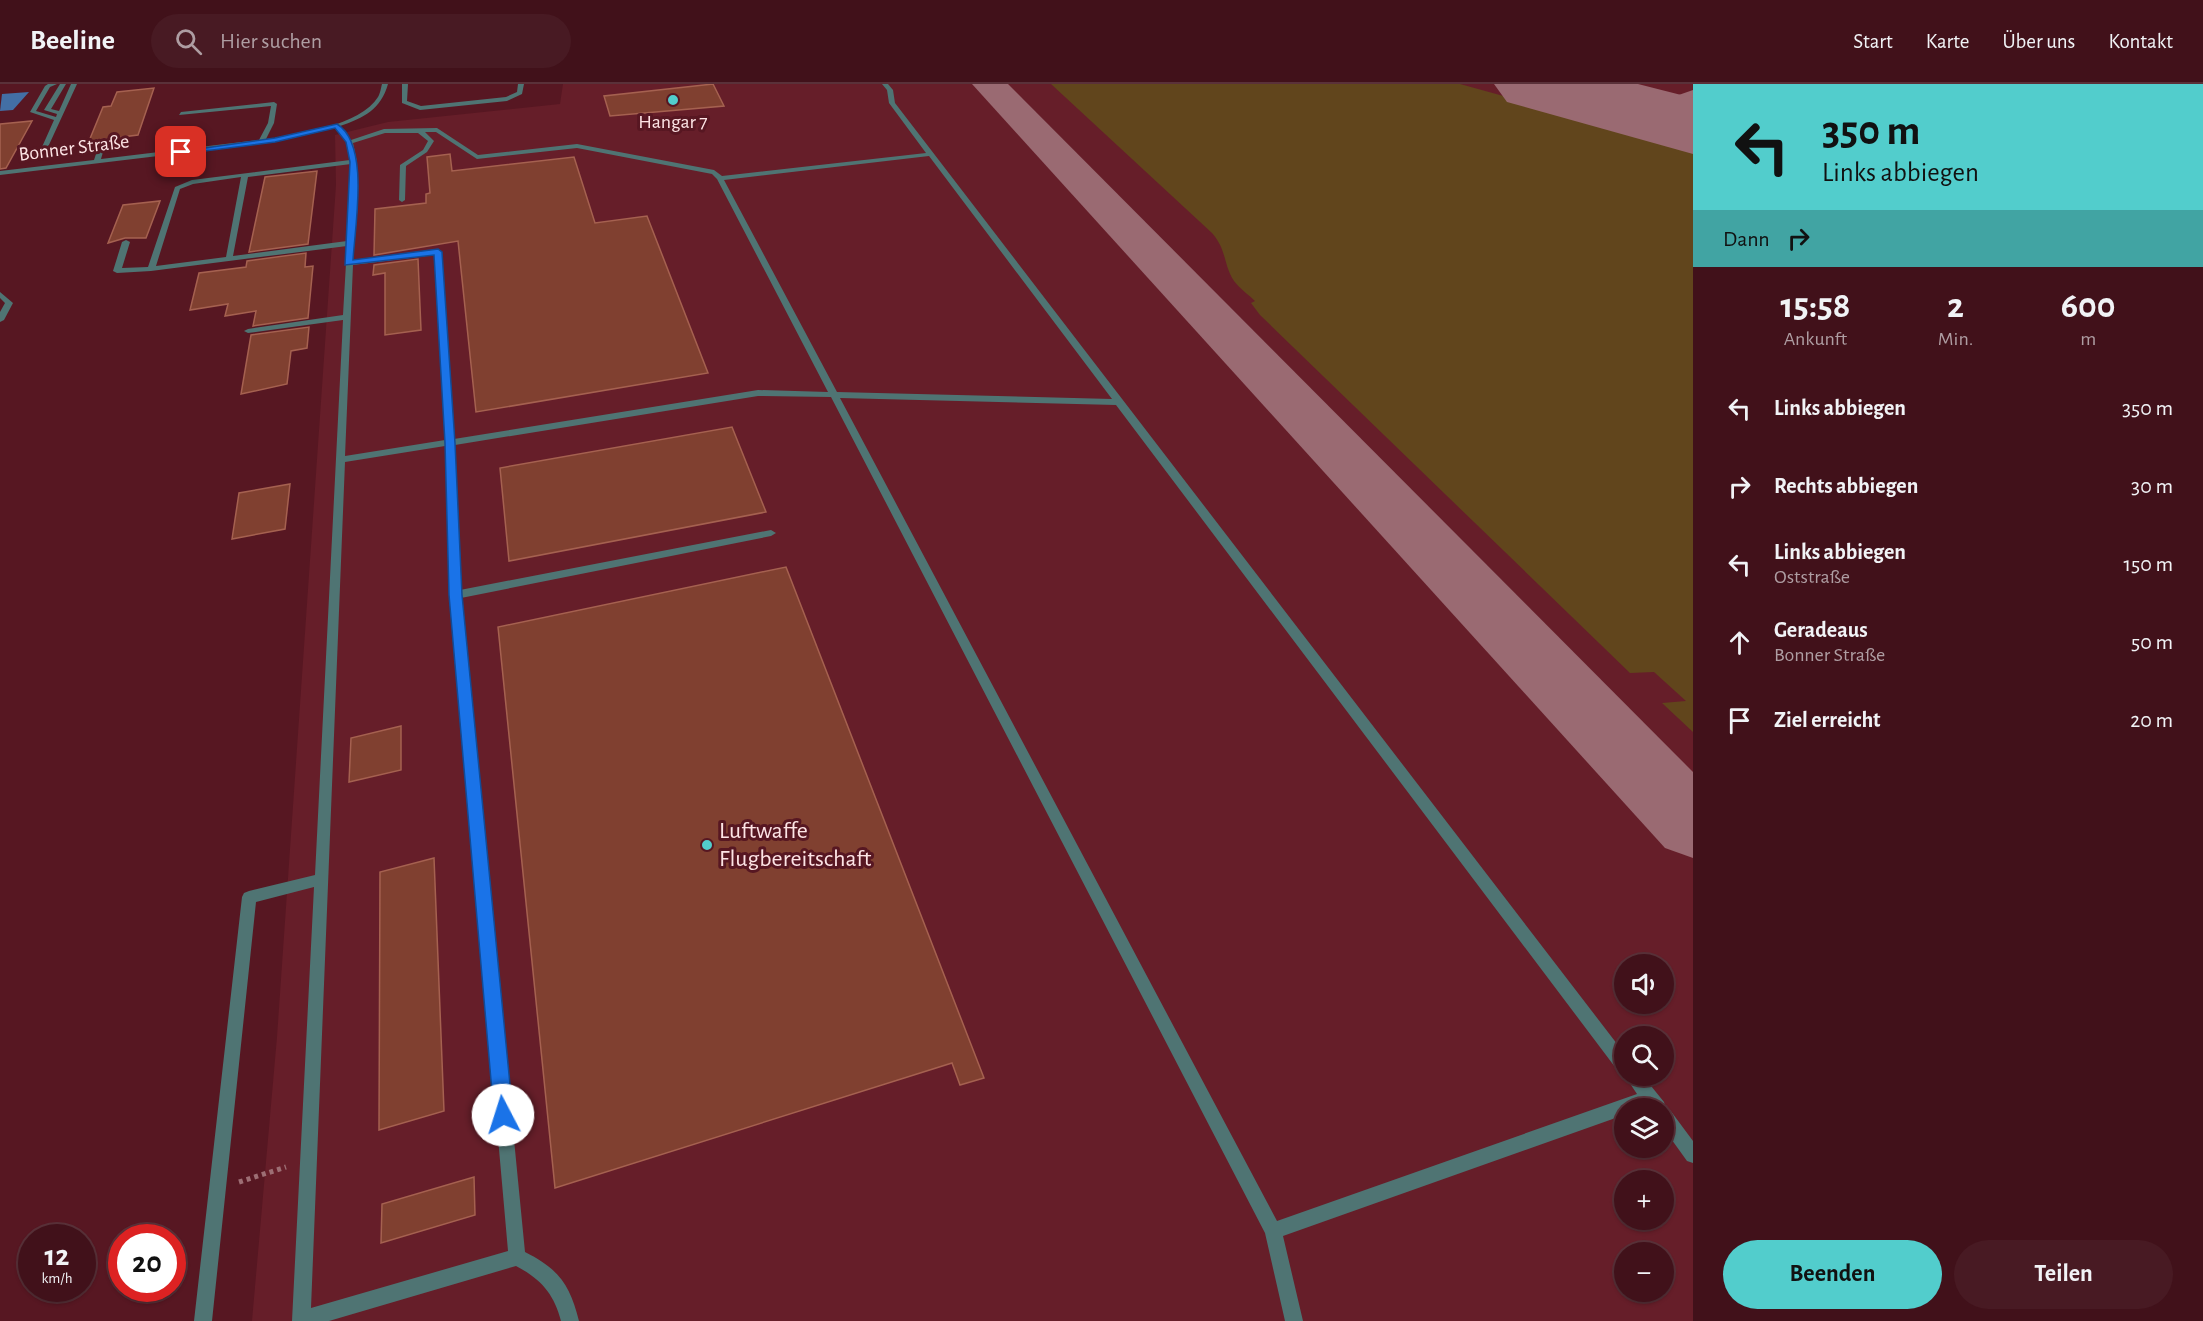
<!DOCTYPE html>
<html lang="de">
<meta charset="utf-8">
<style>
body{margin:0;font-family:"Alegreya Sans",sans-serif;background:#481a23;color:#f1f3f6;height:100vh;display:flex;flex-direction:column;font-size:22px;white-space:nowrap}
*{box-sizing:border-box;margin:0}
p{font-size:20px;color:#ae9da2}
.icon{flex:none;width:33px;height:33px;fill:none;stroke:currentColor;stroke-width:2;stroke-linecap:round;stroke-linejoin:round}
.map{position:relative;flex:1;overflow:hidden}
.sheet{display:flex;flex-direction:column;background:#41111a;width:510px}
.sheet>*{flex:none}
.hud{background:#52cdcc;color:#111;overflow:hidden}
.fabs{position:absolute;left:1614px;top:870px;display:grid;gap:12px}
.fabs a{display:grid;place-items:center;width:60px;height:60px;border-radius:50%;background:#41111a;box-shadow:0 2px 4px #0004,0 0 0 2px #5a3139;font-size:30px}
.speed{position:absolute;left:18px;top:1140px;display:flex;gap:12px;font-size:30px;font-weight:700;text-align:center}
.speed>*{display:grid;place-content:center;width:78px;height:78px;border-radius:50%;background:#41111a;box-shadow:0 2px 4px #0004,0 0 0 2px #5a3139;line-height:1}
.speed small{font-size:15px;font-weight:400}
.speed .limit{border:9px solid #d22;background:#fff;color:#111}
.pin{position:absolute;display:grid;place-items:center;width:51px;height:51px;color:#fff;margin:-26px;border-radius:12px;box-shadow:0 3px 9px #0006}
.me{position:absolute;width:66px;margin:-33px;rotate:355deg;stroke-linejoin:round;filter:drop-shadow(0 0 4px #0008)}
.turn{display:flex;align-items:center;gap:21px;height:126px;padding:0 30px;font-size:27px}
.turn .icon{width:78px;height:78px;stroke-width:2.5}
.turn b{display:block;font-size:42px;line-height:51px}
.then{display:flex;align-items:center;height:57px;padding:0 30px;background:#0003;gap:12px;font-size:22px}
.eta{display:flex;justify-content:space-evenly;align-items:center;height:102px;text-align:center}
.eta b{font-size:36px;font-weight:600;line-height:42px}
.primary-button{display:flex;gap:12px;margin-top:auto;padding:12px 30px}
.primary-button a{flex:1;height:69px;border-radius:36px;background:#52cdcc;color:#111;font-size:24px;font-weight:600;line-height:69px;text-align:center}
.primary-button a+a{background:#481a23;color:#f1f3f6}
ul{padding:0;list-style:none}
li{display:flex;align-items:center;gap:18px;height:78px;padding:0 30px}
li div{flex:1}
li b{display:block;font-size:22px}
li em{font-style:normal}
header{display:flex;align-items:center;gap:36px;box-sizing:border-box;height:84px;padding:0 30px;background:#41111a;border-bottom:2px solid #5a3139}
header strong{font-size:28px}
nav{display:flex;gap:33px;margin-inline-start:auto;font-size:21px}
.search{width:420px;height:54px;background:#481a23;display:flex;align-items:center;gap:15px;box-sizing:border-box;padding:0 21px;border-radius:33px;color:#ae9da2;font-size:22px}
main{display:flex;flex:1;min-height:0}
.map>svg:first-child{display:block}
.built{fill:#661e29;fill-rule:evenodd}
.green{fill:#61451c}
.water{fill:#436fa5}
.lines{fill:none;stroke-linecap:round;stroke-linejoin:round}
.taxiway{fill:#9a6a72;fill-rule:evenodd}
.runway{fill:#9a6a72;fill-rule:evenodd}
.building{fill:#804030;stroke:#a56150;stroke-width:1.5}
.path{stroke:#9d6e74;stroke-width:5;stroke-dasharray:4 4;stroke-linecap:butt}
.lane{fill:#4f7473;fill-rule:evenodd}
.route{fill:#1a73e8;stroke:#114b97;stroke-width:1.5}
.poi-dot{fill:#52cdcc;stroke:#571722;stroke-width:2}
.labels{text-anchor:middle;dominant-baseline:central;stroke-width:6;stroke-linejoin:round;paint-order:stroke}
.far-poi-label{font-size:20px;fill:#fde4e5;stroke:#571722}
.far-street-label{font-size:20px;fill:#fde4e5;stroke:#571722}
.poi-label{font-size:24px;fill:#fde4e5;stroke:#571722;text-anchor:start}
</style>
<header>
<strong>Beeline</strong>
<div class="search"><svg class="icon" aria-label="search" viewBox="0 0 24 24"><circle cx="10" cy="10" r="6"/><path d="M15 15l6 6"/></svg>Hier suchen</div>
<nav><a>Start</a><a>Karte</a><a>Über uns</a><a>Kontakt</a></nav>
</header>
<main>
<div class="map">
<svg width="1693" height="1237" viewBox="0 0 1693 1237">
<rect width="100%" height="100%" fill="#571722"/>
<path class="built" d="M563,0H1693V1237H252L277,953L336,101L335,51L388,38L560,20ZM1624,880H1664V920H1624ZM1624,952H1664V992H1624ZM1624,1024H1664V1064H1624ZM1624,1096H1664V1136H1624ZM1624,1168H1664V1208H1624Z"/>
<path class="green" d="M1051,0H1460L1693,64V648L1662,619L1686,617L1654,588L1630,589L1260,231L1251,219L1255,217C1249,211 1239,204 1234,197C1223,180 1227,166 1212,149Z"/>
<polygon class="water" points="29,8 13,26 0,27 2,10"/>
<g class="lines">
<g class="taxiway">
<polygon points="972,0 1008,0 1693,688 1693,774 1665,764"/>
<path d="M1587,3L1655,15L1670,14L1693,6V30C1649,41 1618,31 1575,20L1570,13L1575,6Z"/>
</g>
<polygon class="runway" points="1494,0 1638,0 1693,14 1693,70 1507,18"/>
</g>
<g class="building">
<polygon points="713,0 724,22 610,32 604,12"/>
<polygon points="154,4 138,51 89,57 103,23 111,22 117,8"/>
<polygon points="32,37 6,84 0,85 0,40"/>
<polygon points="450,70 452,87 574,73 595,139 647,132 708,289 476,328 458,157 374,171 375,125 426,119 426,110 430,109 427,73"/>
<polygon points="317,87 308,160 249,168 265,93"/>
<polygon points="160,117 146,154 125,154 108,159 123,121"/>
<polygon points="306,169 305,183 313,182 308,234 253,242 256,227 225,232 228,220 190,226 199,189 246,183 247,177"/>
<polygon points="418,175 421,246 385,251 385,189 373,191 374,181"/>
<polygon points="309,243 307,264 291,267 287,300 241,310 251,251"/>
<polygon points="732,343 766,428 509,477 500,384"/>
<polygon points="290,400 285,445 232,455 239,409"/>
<polygon points="786,483 984,994 960,1001 952,979 555,1104 498,543"/>
<polygon points="401,642 401,686 349,698 351,654"/>
<polygon points="434,774 444,1027 379,1046 380,788"/>
<polygon points="474,1093 475,1131 381,1159 382,1120"/>
</g>
<g class="lines">
<polyline class="path" points="239,1098 286,1083"/>
<g class="lane">
<polygon points="48,0 57,0 50,3 36,27 56,33 57,30 44,26 60,0 66,0 51,25 59,27 71,0 77,0 48,63 45,65 42,63 54,36 30,28 45,2"/>
<path d="M382,0H388C381,25 364,34 340,42L351,56L384,45L437,44L478,71L577,60L714,86L722,92L926,69L889,19L887,6L882,0H888L893,6L895,19L1624,969V989L1618,987L1116,321L840,314L1277,1137L1637,1010L1625,992H1643L1664,1018L1666,1025L1670,1026L1693,1057V1079L1687,1077L1664,1045V1024H1624V1031L1283,1152L1303,1237H1285L1265,1149L831,313L758,312L455,361L460,506L771,446L776,449L771,452L461,514L525,1168C559,1185 570,1201 579,1237H561C554,1210 541,1195 516,1182L329,1237H292L314,803L256,818L212,1237H194L242,813L244,809L249,807L315,791L343,236L248,249L244,247L248,245L343,231L347,162L151,187L117,189L113,187L122,158L126,156L130,158L122,184L148,183L175,103L192,96L350,76L347,58L335,44L275,58L0,91V87L94,76L99,61L102,59L105,61L101,75L259,56L268,39L271,22L179,31L181,28L274,18L277,20L274,39L266,55C296,52 361,41 378,13C380,10 381,4 382,0ZM425,48H436L477,75L577,64L712,90L717,95L828,308L758,306L454,355L442,168L438,166L353,176L357,78L353,59L385,49H418L428,57L423,66L400,81L399,116L402,118L405,116L406,82L427,68L434,57ZM929,72L1112,315L837,308L724,96ZM351,80L347,157L233,172L248,93ZM241,93L226,173L156,182L180,105L193,100ZM434,171L445,356L345,372L353,181ZM445,362L450,511L508,1167L311,1224L345,378Z"/>
<polygon points="402,0 408,0 407,17 421,22 506,13 517,8 518,0 524,0 522,10 507,17 420,26 402,19"/>
<polygon points="0,208 13,219 4,236 0,238 0,228 5,219 0,214"/>
</g>
</g>
<path class="route" d="M337,40C370,60 355,141 353,176L438,165L442,168L455,359L462,511L513,1031L510,1037L503,1040L497,1037L494,1031L449,511L445,359L434,171L345,181L350,78L346,58L335,44L275,58L181,70L177,68L275,54Z"/>
<g class="poi-dot">
<circle cx="673" cy="16" r="6"/>
<circle cx="707" cy="761" r="6"/>
</g>
<g class="labels">
<g class="far-poi-label">
<text x="673" y="38">Hangar 7</text>
</g>
<g class="far-street-label">
<text transform="translate(74 64) rotate(-7)">Bonner Straße</text>
</g>
<g class="poi-label">
<text x="719" y="747">Luftwaffe<tspan x="719" dy="28">Flugbereitschaft</tspan></text>
</g>
</g>
</svg>
<div class="fabs">
<a><svg class="icon" aria-label="sound" viewBox="0 0 24 24"><path d="M4 9h4l5-4v14l-5-4H4zM17 9q2 3 0 6"/></svg></a>
<a><svg class="icon" aria-label="search" viewBox="0 0 24 24"><circle cx="10" cy="10" r="6"/><path d="M15 15l6 6"/></svg></a>
<a><svg class="icon" aria-label="layers" viewBox="0 0 24 24"><path d="M12 4l9 5-9 5-9-5zM3 14l9 5 9-5"/></svg></a>
<a>+</a>
<a>−</a>
</div>
<div class="speed"><div>12<small>km/h</small></div><div class="limit">20</div></div>
<div class="pin" style="left:181px;top:68px;background:#d93025"><svg class="icon" aria-label="arrive" viewBox="0 0 24 24"><path d="M6 21V4h12l-3 4 3 4H6"/></svg></div>
<svg class="me" style="left:503px;top:1031px" viewBox="-20 -20 40 40"><circle r="19" fill="#fff"/><path d="M0-13L10 11 0 6-10 11z" fill="#1a73e8"/></svg>
</div>
<section class="sheet">
<div class="hud">
<div class="turn"><svg class="icon" aria-label="left" viewBox="0 0 24 24"><path d="M17 20v-9H6M10 6l-5 5 5 5"/></svg><div><b>350 m</b>Links abbiegen</div></div>
<div class="then">Dann<svg class="icon" aria-label="right" viewBox="0 0 24 24"><path d="M7 20v-9h11M14 6l5 5-5 5"/></svg></div>
</div>
<div class="eta">
<div><b>15:58</b><p>Ankunft</p></div>
<div><b>2</b><p>Min.</p></div>
<div><b>600</b><p>m</p></div>
</div>
<ul>
<li><svg class="icon" aria-label="left" viewBox="0 0 24 24"><path d="M17 20v-9H6M10 6l-5 5 5 5"/></svg><div><b>Links abbiegen</b></div><em>350 m</em></li>
<li><svg class="icon" aria-label="right" viewBox="0 0 24 24"><path d="M7 20v-9h11M14 6l5 5-5 5"/></svg><div><b>Rechts abbiegen</b></div><em>30 m</em></li>
<li><svg class="icon" aria-label="left" viewBox="0 0 24 24"><path d="M17 20v-9H6M10 6l-5 5 5 5"/></svg><div><b>Links abbiegen</b><p>Oststraße</p></div><em>150 m</em></li>
<li><svg class="icon" aria-label="ahead" viewBox="0 0 24 24"><path d="M12 20V5M6 11l6-6 6 6"/></svg><div><b>Geradeaus</b><p>Bonner Straße</p></div><em>50 m</em></li>
<li><svg class="icon" aria-label="arrive" viewBox="0 0 24 24"><path d="M6 21V4h12l-3 4 3 4H6"/></svg><div><b>Ziel erreicht</b></div><em>20 m</em></li>
</ul>
<div class="primary-button"><a>Beenden</a><a>Teilen</a></div>
</section>
</main>
